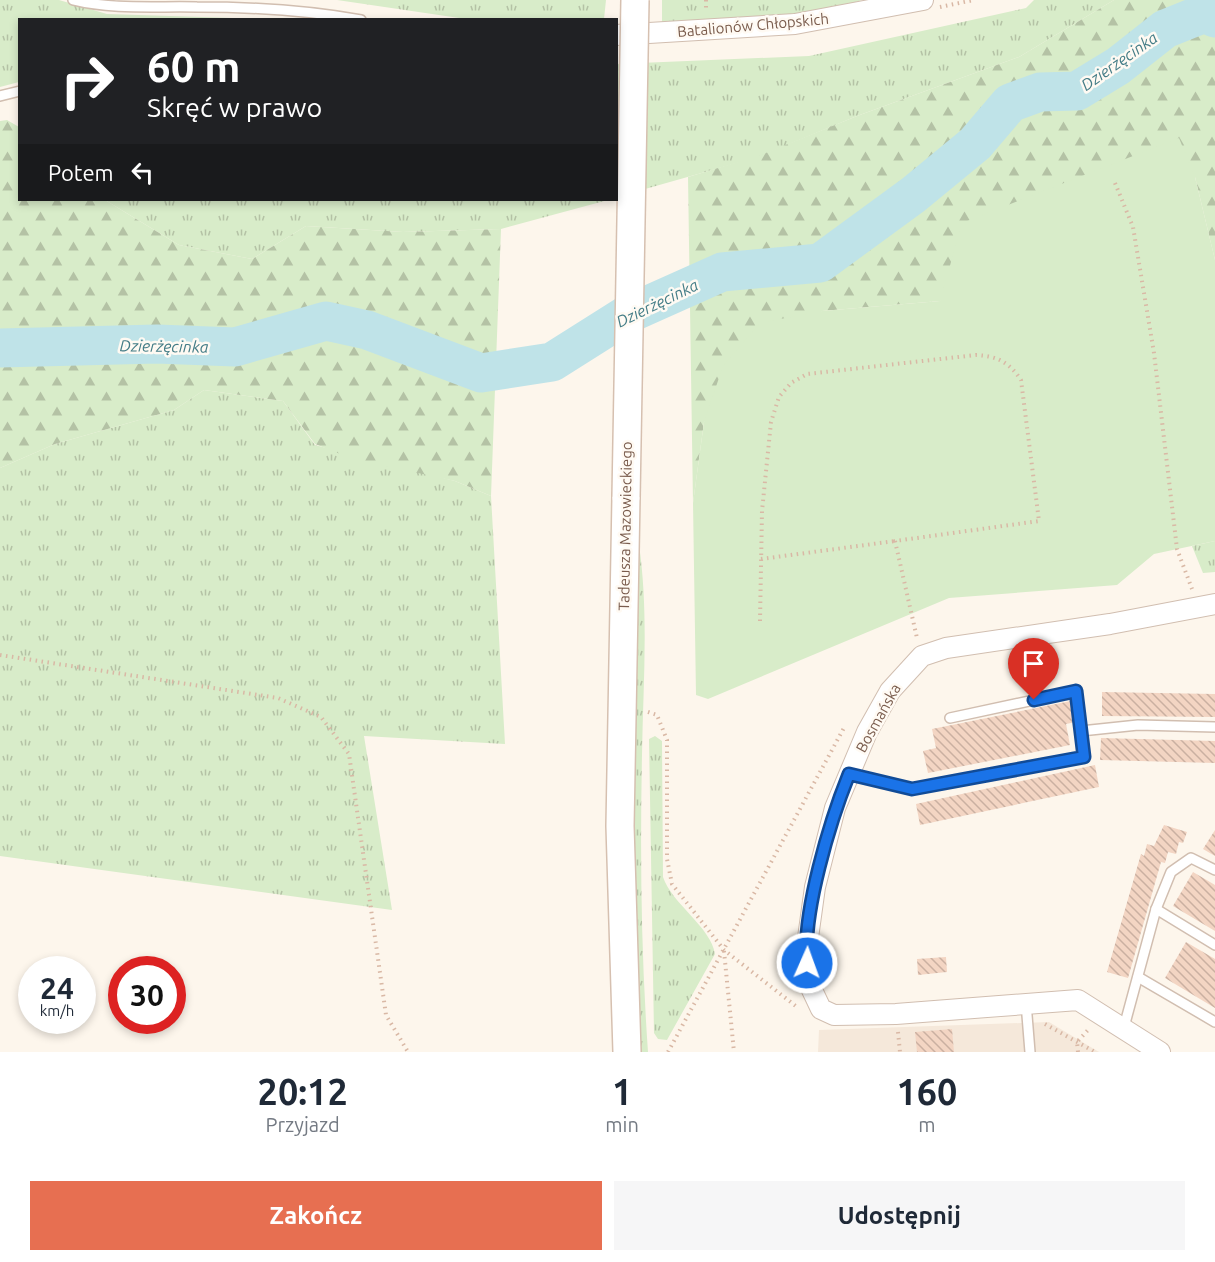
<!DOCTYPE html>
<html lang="pl">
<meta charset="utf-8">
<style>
body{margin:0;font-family:Ubuntu,sans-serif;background:#f6f6f7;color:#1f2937;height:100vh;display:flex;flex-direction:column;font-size:22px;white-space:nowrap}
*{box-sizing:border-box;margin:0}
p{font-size:20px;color:#747a83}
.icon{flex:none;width:33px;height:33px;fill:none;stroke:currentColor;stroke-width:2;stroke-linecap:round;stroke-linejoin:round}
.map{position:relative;height:1052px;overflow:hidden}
.drawer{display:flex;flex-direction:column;background:#fff;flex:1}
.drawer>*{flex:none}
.guide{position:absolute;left:18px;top:18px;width:600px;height:183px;border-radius:0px;box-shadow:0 3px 9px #0003;background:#202124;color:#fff;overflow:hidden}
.speed{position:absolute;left:18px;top:956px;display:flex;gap:12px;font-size:30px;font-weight:700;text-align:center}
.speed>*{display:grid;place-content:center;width:78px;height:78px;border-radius:50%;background:#fff;box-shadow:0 3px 9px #0003;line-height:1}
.speed small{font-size:15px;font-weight:400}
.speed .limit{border:9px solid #d22;background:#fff;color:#111}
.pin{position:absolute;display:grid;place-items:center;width:51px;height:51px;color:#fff;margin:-62px -26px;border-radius:50% 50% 50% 0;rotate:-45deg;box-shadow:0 0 6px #0007}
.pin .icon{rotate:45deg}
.me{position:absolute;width:66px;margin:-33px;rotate:2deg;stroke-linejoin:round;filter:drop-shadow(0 0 4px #0008)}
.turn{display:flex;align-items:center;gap:21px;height:126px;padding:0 30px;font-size:27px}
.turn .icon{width:78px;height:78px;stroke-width:2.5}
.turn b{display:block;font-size:42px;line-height:51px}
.then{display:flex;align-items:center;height:57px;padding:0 30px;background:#0003;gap:12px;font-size:22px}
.eta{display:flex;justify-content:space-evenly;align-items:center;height:102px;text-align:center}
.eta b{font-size:36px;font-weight:600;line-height:42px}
.cta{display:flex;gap:12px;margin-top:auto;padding:12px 30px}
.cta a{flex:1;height:69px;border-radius:0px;background:#e76f51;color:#fff;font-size:24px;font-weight:600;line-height:69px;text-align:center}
.cta a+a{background:#f6f6f7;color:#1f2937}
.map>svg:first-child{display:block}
.residential{fill:#f5e8da}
.grass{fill:url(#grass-tufts)}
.forest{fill:url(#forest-firs)}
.garden{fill:#d8ecc9}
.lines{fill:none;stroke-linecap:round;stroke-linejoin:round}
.river{stroke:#bfe3e8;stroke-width:39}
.building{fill:url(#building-back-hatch)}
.service-casing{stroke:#d1beb0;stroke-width:12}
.minor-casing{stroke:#d1beb0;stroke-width:22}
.secondary-casing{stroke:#d6c0b0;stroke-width:30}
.path{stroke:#d9b8a5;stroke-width:4;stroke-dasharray:1.5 4.5;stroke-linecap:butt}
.service{stroke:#fff;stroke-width:9}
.minor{stroke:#fff;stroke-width:20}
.secondary{stroke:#fff;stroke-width:27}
.secondary-bridge-casing{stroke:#d6c0b0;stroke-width:30;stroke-linecap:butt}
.secondary-bridge{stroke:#fff;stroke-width:27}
.route-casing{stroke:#114b97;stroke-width:15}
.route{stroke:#1a73e8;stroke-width:10}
.labels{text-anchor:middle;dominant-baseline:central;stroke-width:5;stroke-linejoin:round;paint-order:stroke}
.street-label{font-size:15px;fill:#7a5c4d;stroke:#fffaf3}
.water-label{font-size:16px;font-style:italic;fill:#437c86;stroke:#fffaf3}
</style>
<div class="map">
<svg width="1215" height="1052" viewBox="0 0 1215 1052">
<defs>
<pattern id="grass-tufts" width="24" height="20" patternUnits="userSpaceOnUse" patternTransform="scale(1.5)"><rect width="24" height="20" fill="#d8ecc9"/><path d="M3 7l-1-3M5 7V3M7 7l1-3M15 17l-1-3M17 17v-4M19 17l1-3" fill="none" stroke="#b4c2a5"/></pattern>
<pattern id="forest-firs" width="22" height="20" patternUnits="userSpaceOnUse" patternTransform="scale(1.5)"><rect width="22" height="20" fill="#d8ecc9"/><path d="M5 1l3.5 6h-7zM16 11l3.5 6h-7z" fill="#b4c2a5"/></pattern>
<pattern id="building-back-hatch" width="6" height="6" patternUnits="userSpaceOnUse" patternTransform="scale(1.5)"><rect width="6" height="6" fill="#f3d5c3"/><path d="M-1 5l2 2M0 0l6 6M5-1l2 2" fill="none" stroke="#cab0a1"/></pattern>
</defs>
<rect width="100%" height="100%" fill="#fdf6ec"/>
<polygon class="residential" points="1049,1022 1099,1052 818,1052 819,1030"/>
<g class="grass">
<polygon points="0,0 59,0 107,14 266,19 20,20 19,82 0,87"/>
<polygon points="337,0 606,0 604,19 466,19"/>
<polygon points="662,0 862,0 798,20 662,28"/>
<polygon points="1034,0 1114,0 1019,57 857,116 758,157 617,197 616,64 809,56 1026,8"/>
<polygon points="105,200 608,200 501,229 403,232 306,226 252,259 179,245"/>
<polygon points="204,390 283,401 315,445 455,481 491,496 505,744 364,736 392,910 0,856 0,468 55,444 174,410"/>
<polygon points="1215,541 1215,572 1203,573 1192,546"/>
<path d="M637,545H639C649,614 643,685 642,755C640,854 641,953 648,1052H640L632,826Z"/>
<path d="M655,736L662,741L663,877C672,904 711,927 715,954L667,1040L658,1039L654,1033L649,739Z"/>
</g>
<g class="forest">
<polygon points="1114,0 1215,0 1215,260 1195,177 940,301 822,311 704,422 693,503 688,177 758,156 857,116 1019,57"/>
<polygon points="7,120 19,127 20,200 105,200 179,245 252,259 306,226 403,232 501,229 491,496 455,481 353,459 315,444 283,401 204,390 174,410 55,444 0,468 0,121"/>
</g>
<polygon class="garden" points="1179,138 1195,177 1215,260 1215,541 1154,554 1117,585 949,598 708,699 696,695 693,503 704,422 723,366 760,323 822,311 940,301 962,223"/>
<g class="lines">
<polyline class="river" points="0,348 157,344 235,347 326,321 367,330 481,373 552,362 628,314 722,272 820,263 913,195 975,144 1010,103 1040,92 1077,91 1118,66 1165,29 1205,13 1215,18"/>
</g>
<g class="building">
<polygon points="1102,692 1215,694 1215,717 1102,716"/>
<polygon points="1071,701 1076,722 1066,724 1070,745 928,773 923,751 936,748 932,729"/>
<polygon points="1101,738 1215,741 1215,763 1100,760"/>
<polygon points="1095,765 1099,787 920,825 916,804"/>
<polygon points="1164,825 1187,832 1183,843 1179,842 1176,854 1168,852 1165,863 1161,862 1128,978 1107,972 1141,854 1144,856 1147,844 1154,846"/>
<polygon points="1215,830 1215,856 1203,849"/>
<polygon points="1193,872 1215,885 1215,931 1173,906"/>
<polygon points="1186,942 1215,959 1215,1008 1165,978"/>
<polygon points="946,957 947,972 918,975 917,959"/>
<polygon points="952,1029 954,1052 917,1052 915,1032"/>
</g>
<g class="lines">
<g class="service-casing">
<g id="service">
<path d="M73,0C113,10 157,6 197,7C253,7 306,10 361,20"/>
<polyline points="0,96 20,91"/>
<polyline points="1081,731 1138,725 1215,727"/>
<polyline points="849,774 912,789 1084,757 1076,691 950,718"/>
<polyline points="1156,909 1215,945"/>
<polyline points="1138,977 1215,1022"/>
<polyline points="1026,1003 1030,1052"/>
<polyline points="1124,1027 1156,909 1171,872 1191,858 1215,870"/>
</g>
</g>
<g class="minor-casing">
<g id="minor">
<polyline points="616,35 795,24 923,0"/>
<polyline points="1160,1052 1078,1000 896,1014 834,1015 821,1009 812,990 806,952 815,887 835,808 867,732 890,691 922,656 946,648 1110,624 1215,604"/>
</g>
</g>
<g class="secondary-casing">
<polyline id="secondary" points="626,497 620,826 627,1052"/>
</g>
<g class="path">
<polyline points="706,0 706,10"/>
<polyline points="940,7 974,0"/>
<polyline points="1115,183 1133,227 1154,353 1177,549 1192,589"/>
<polyline points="761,559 895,541"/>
<path d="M760,621L762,511L771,422L779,397L791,383L807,374L976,355C997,356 1009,362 1021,380L1039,521L895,541L917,638"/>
<polyline points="0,655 278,698 321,717 349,754 386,1015 408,1052"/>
<polyline points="648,712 657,715 667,740 667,859 672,884 724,950 797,1007"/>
<polyline points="724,951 734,1052"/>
<polyline points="1045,1024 1095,1052"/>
<polyline points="898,1032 900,1052"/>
<polyline points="668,1052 845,726"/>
<polyline points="1078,1052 1077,1042 1088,1030"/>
</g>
<use href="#service" class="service"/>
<use href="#minor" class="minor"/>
<use href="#secondary" class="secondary"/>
<g class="secondary-bridge-casing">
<polyline id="secondary-bridge" points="626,497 635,0"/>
</g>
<use href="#secondary-bridge" class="secondary-bridge"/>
</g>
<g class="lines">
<g class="route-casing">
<path id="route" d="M807,963C802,913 830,821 849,774L912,789L1084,757L1076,691L1034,700"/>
</g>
<use href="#route" class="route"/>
</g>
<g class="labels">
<g class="street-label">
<text transform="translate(753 25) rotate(-5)">Batalionów Chłopskich</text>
<text transform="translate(625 526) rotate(-89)">Tadeusza Mazowieckiego</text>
<text transform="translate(878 718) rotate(-61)">Bosmańska</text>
</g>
<g class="water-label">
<text transform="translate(1119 61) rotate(-35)">Dzierżęcinka</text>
<text transform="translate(657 303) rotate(-26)">Dzierżęcinka</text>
<text transform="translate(164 346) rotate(1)">Dzierżęcinka</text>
</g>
</g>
</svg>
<div class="speed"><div>24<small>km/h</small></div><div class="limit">30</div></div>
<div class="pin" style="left:1034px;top:700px;background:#d93025"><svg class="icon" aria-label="arrive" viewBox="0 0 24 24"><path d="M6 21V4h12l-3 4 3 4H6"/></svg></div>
<svg class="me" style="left:807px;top:963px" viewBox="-20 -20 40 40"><circle r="17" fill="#1a73e8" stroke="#fff" stroke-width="3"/><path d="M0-11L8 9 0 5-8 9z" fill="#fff"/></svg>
<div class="guide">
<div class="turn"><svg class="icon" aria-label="right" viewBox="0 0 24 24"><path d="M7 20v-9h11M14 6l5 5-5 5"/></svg><div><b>60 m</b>Skręć w prawo</div></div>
<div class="then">Potem<svg class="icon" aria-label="left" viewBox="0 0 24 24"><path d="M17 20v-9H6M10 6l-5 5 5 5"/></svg></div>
</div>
</div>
<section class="drawer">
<div class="eta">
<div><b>20:12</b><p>Przyjazd</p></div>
<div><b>1</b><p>min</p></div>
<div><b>160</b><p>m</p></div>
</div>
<div class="cta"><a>Zakończ</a><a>Udostępnij</a></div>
</section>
